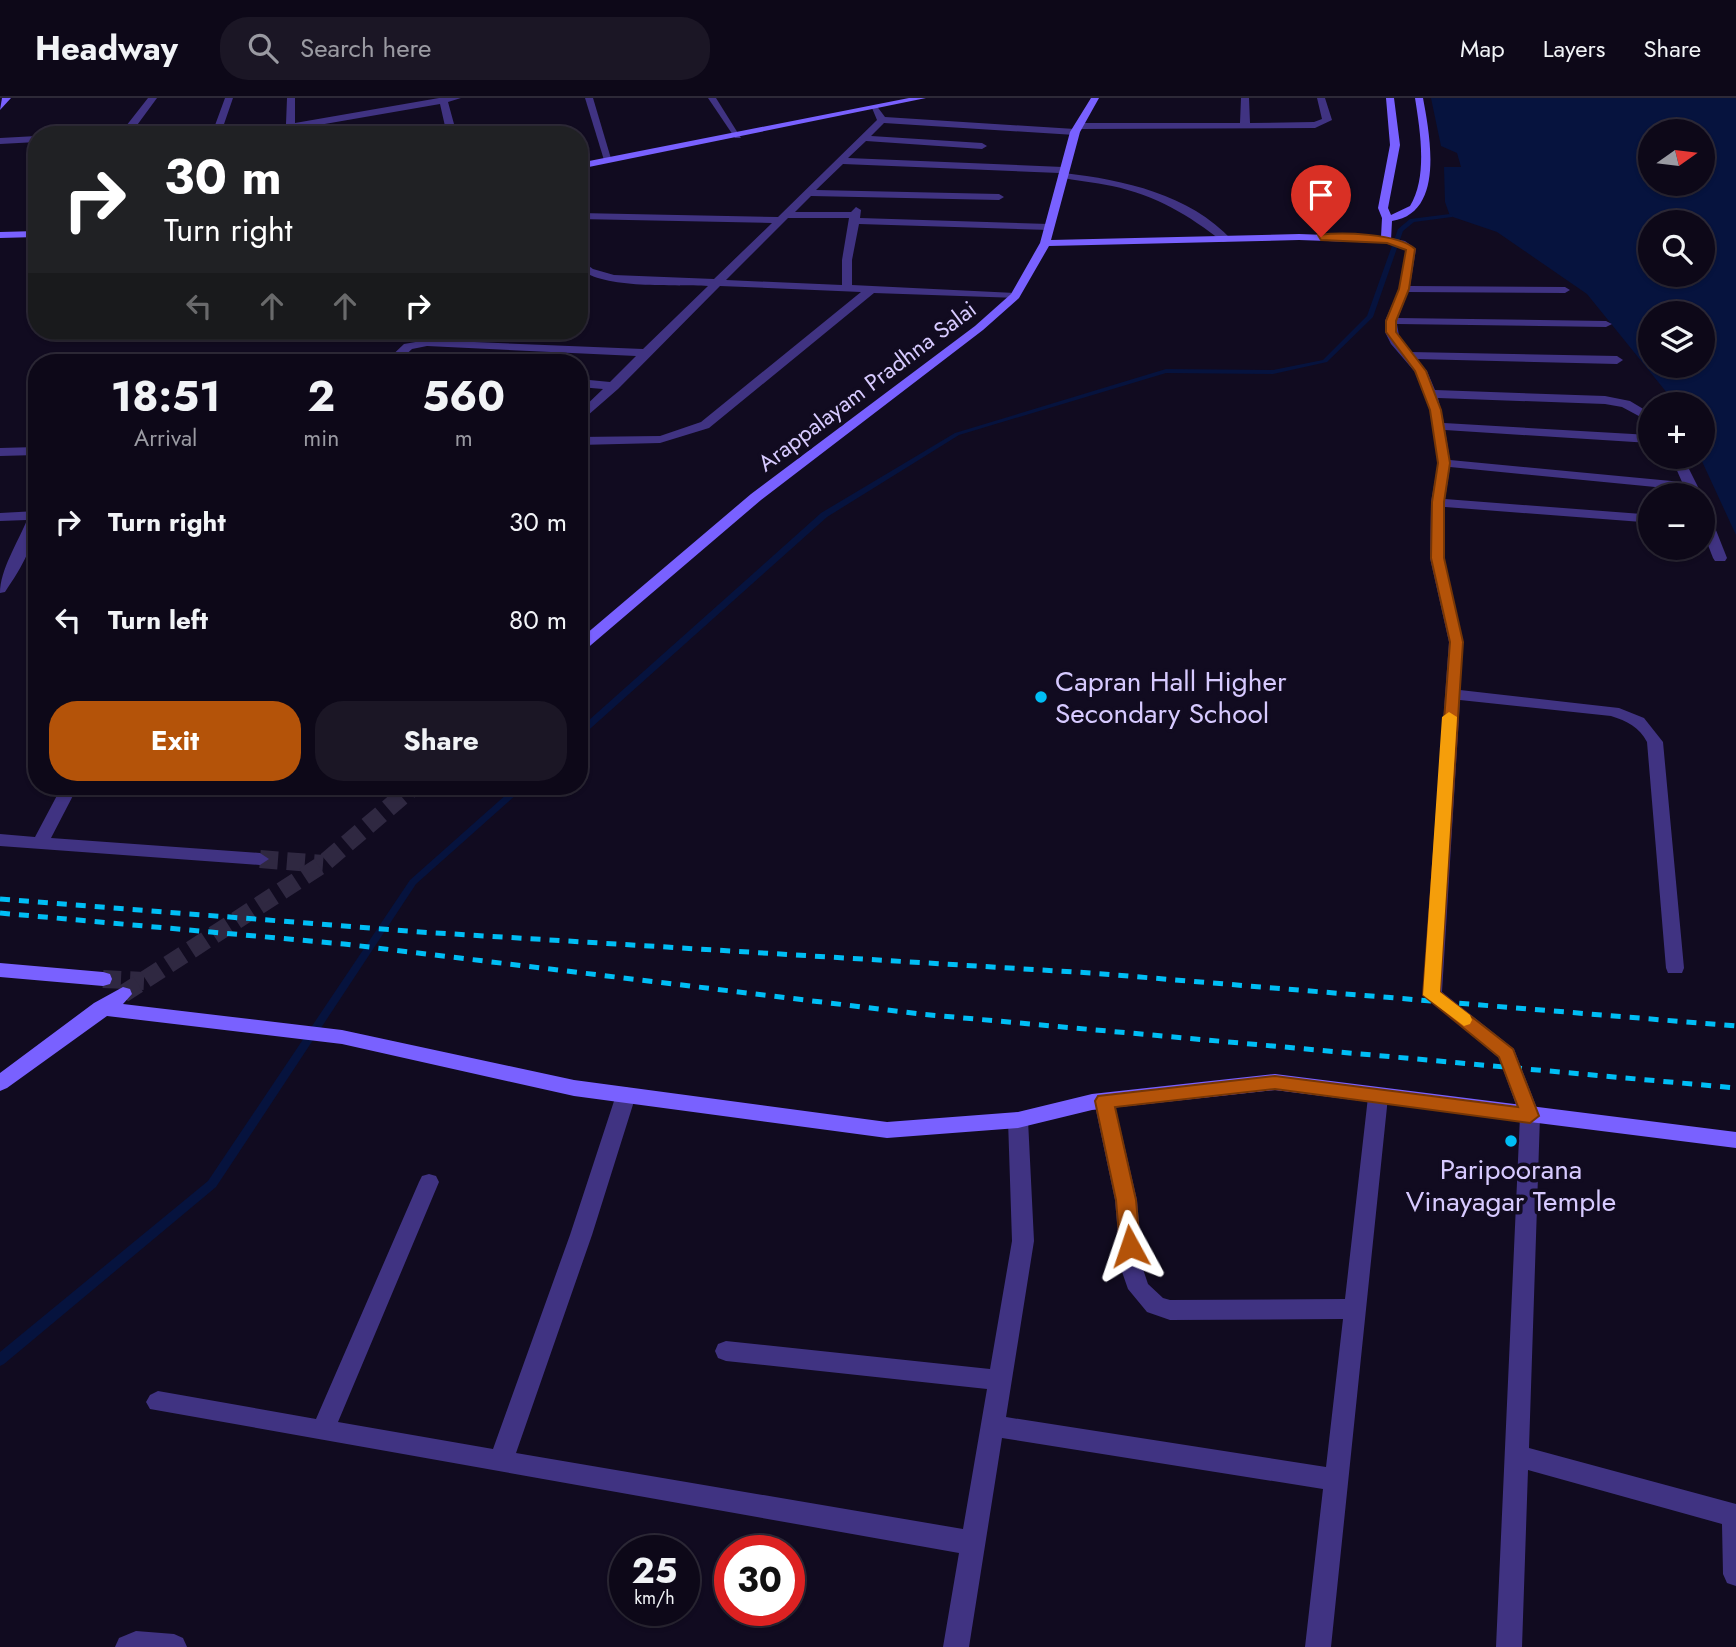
<!DOCTYPE html>
<meta charset="utf-8">
<style>
body{margin:0;font-family:Jost,sans-serif;background:#1b1625;color:#f1f3f6;height:100vh;display:flex;flex-direction:column;font-size:26px;white-space:nowrap}
*{box-sizing:border-box;margin:0}
p{font-size:23px;color:#9a9aa2}
.icon{flex:none;width:38px;height:38px;fill:none;stroke:currentColor;stroke-width:2;stroke-linecap:round;stroke-linejoin:round}
.map{position:relative;flex:1;overflow:hidden}
.sheet{position:absolute;left:28px;top:256px;width:560px;height:441px;display:flex;flex-direction:column;background:#0d0818;border-radius:28px;box-shadow:0 2px 5px #0004,0 0 0 2px #2d2937}
.sheet>*{flex:none}
.guide{position:absolute;left:28px;top:28px;width:560px;height:214px;border-radius:28px;box-shadow:0 2px 5px #0004,0 0 0 2px #2d2937;background:#202124;color:#fff;overflow:hidden}
.needle{width:46px;rotate:76deg}
.buttons{position:absolute;left:1638px;top:21px;display:grid;gap:14px}
.buttons a{display:grid;place-items:center;width:77px;height:77px;border-radius:50%;background:#0d0818;box-shadow:0 2px 5px #0004,0 0 0 2px #2d2937;font-size:35px}
.speed{position:absolute;left:609px;top:1437px;display:flex;gap:14px;font-size:35px;font-weight:700;text-align:center}
.speed>*{display:grid;place-content:center;width:91px;height:91px;border-radius:50%;background:#0d0818;box-shadow:0 2px 5px #0004,0 0 0 2px #2d2937;line-height:1}
.speed small{font-size:18px;font-weight:400}
.speed .limit{border:10px solid #d22;background:#fff;color:#111}
.pin{position:absolute;display:grid;place-items:center;width:60px;height:60px;color:#fff;margin:-72px -30px;border-radius:50% 50% 50% 0;rotate:-45deg;box-shadow:0 0 7px #0007}
.pin .icon{rotate:45deg}
.me{position:absolute;width:77px;margin:-38px;rotate:355deg;stroke-linejoin:round;filter:drop-shadow(0 0 5px #0008)}
.turn{display:flex;align-items:center;gap:24px;height:147px;padding:0 21px;font-size:32px}
.turn .icon{width:91px;height:91px;stroke-width:2.5}
.turn b{display:block;font-size:49px;line-height:60px}
.lanes{display:flex;align-items:center;height:66px;padding:0 21px;background:#0003;justify-content:center;gap:35px;direction:ltr}
.lanes .off{opacity:.35}
.eta{display:flex;justify-content:space-evenly;align-items:center;height:119px;text-align:center}
.eta b{font-size:42px;font-weight:700;line-height:49px}
.cta{display:flex;gap:14px;margin-top:auto;padding:14px 21px}
.cta a{flex:1;height:80px;border-radius:28px;background:#b45309;color:#fff;font-size:28px;font-weight:700;line-height:80px;text-align:center}
.cta a+a{background:#1b1625;color:#f1f3f6}
ul{padding:0;list-style:none}
li{display:flex;align-items:center;gap:21px;height:98px;padding:0 21px}
li div{flex:1}
li b{display:block;font-size:26px}
li em{font-style:normal}
header{display:flex;align-items:center;gap:42px;box-sizing:border-box;height:98px;padding:0 35px;background:#0d0818;border-bottom:2px solid #2d2937}
header strong{font-size:33px}
nav{display:flex;gap:38px;margin-inline-start:auto;font-size:24px}
.search{width:490px;height:63px;background:#1b1625;display:flex;align-items:center;gap:18px;box-sizing:border-box;padding:0 24px;border-radius:28px;color:#9a9aa2;font-size:26px}
.map>svg:first-child{display:block}
.water{fill:#06133e;fill-rule:evenodd}
.lines{fill:none;stroke-linecap:round;stroke-linejoin:round}
.stream{fill:#06133e;fill-rule:evenodd}
.street-tunnel{stroke:#2f2841;stroke-width:18;stroke-dasharray:18 9;stroke-linecap:butt}
.secondary-tunnel{stroke:#2f2841;stroke-width:18;stroke-dasharray:18 9;stroke-linecap:butt}
.street{fill:#403382;fill-rule:evenodd}
.secondary{fill:#7961ff;fill-rule:evenodd}
.rail{stroke:#00bef5;stroke-width:5;stroke-dasharray:10 9;stroke-linecap:butt}
.route{fill:#b45309;stroke:#753606;stroke-width:2}
.slow{fill:#f59e0b}
.poi-dot{fill:#00bef5;stroke:#110b20;stroke-width:2.5}
.labels{text-anchor:middle;dominant-baseline:central;stroke-width:7;stroke-linejoin:round;paint-order:stroke}
.far-street-label{font-size:23px;fill:#d7caff;stroke:#110b20}
.poi-label{font-size:28px;fill:#d7caff;stroke:#110b20;text-anchor:start}
</style>
<header>
<strong>Headway</strong>
<div class="search"><svg class="icon" aria-label="search" viewBox="0 0 24 24"><circle cx="10" cy="10" r="6"/><path d="M15 15l6 6"/></svg>Search here</div>
<nav><a>Map</a><a>Layers</a><a>Share</a></nav>
</header>
<div class="map">
<svg width="1736" height="1549" viewBox="0 0 1736 1549">
<rect width="100%" height="100%" fill="#110b20"/>
<path class="water" d="M1431,0H1736V437L1700,359H1703V306H1676L1587,196L1497,134L1450,118L1445,104L1444,69H1461L1457,55L1441,48ZM1650,33H1703V86H1650ZM1650,124H1703V177H1650ZM1650,215H1703V268H1650Z"/>
<g class="lines">
<g class="stream">
<polygon points="1450,116 1452,117 1452,119 1414,124 1403,133 1373,219 1327,264 1273,276 1166,275 959,337 827,419 582,638 579,639 579,631 821,415 955,335 1166,271 1273,272 1323,262 1367,218 1398,131 1410,121"/>
<polygon points="516,688 526,688 416,786 216,1089 4,1266 0,1268 0,1254 208,1083 410,782"/>
</g>
<polyline class="street-tunnel" points="260,761 323,766"/>
<g class="secondary-tunnel">
<polyline points="103,881 144,883"/>
<polyline points="123,896 323,766 414,688"/>
</g>
<g class="street">
<polygon points="148,0 157,0 132,34 214,30 225,0 233,0 223,29 286,26 287,0 295,0 295,25 439,0 461,0 448,4 457,37 447,37 440,6 290,32 221,37 119,37"/>
<polygon points="585,0 593,0 612,64 604,62"/>
<polygon points="708,0 716,0 741,40 735,40"/>
<polygon points="1241,0 1249,0 1250,25 1314,24 1322,21 1317,0 1325,0 1332,22 1315,30 1079,31 1074,28 1079,25 1240,25"/>
<path d="M876,7L885,19L1075,31L1080,34L1075,37L884,25L871,38L982,45L987,48L982,51L866,43L848,60L1063,69L1068,72L1064,75C1124,82 1189,96 1232,142L1223,144C1189,117 1155,97 1112,88C1094,84 1076,83 1058,79L1059,75L843,66L816,92L999,96L1004,99L999,102L811,98L795,114H851L856,109L861,112L860,120L1049,126L1054,129L1049,132L859,126L852,162V187L1015,195L1019,196V200L874,195L709,330L660,345L579,347V339L660,338L701,324L861,194L720,188L618,291L579,325V314L603,291L579,289V281L610,284L636,258L427,248L412,251L398,264H385L404,246L427,242L643,251L708,188C676,186 603,192 579,170V161L593,171L614,177L714,181L772,125L579,121V115L778,119L877,22L872,10ZM788,120H849L842,162V187L726,182Z"/>
<polygon points="37,38 37,44 0,46 0,40"/>
<path d="M579,65C593,74 590,95 584,109L579,112Z"/>
<path d="M1386,139L1405,143L1416,151L1410,188L1565,189L1570,192L1565,195L1408,194L1398,220L1606,223L1612,226L1606,229L1397,226L1400,243L1410,254L1617,258L1623,262L1617,266L1416,261L1427,273L1435,292L1605,298L1630,303L1650,315V324L1622,309L1605,306L1438,300L1444,325L1650,337V345L1445,332L1450,362L1682,384L1671,359H1683L1702,397H1689L1686,392L1450,369L1445,401L1642,416L1649,420L1642,424L1445,409L1444,460L1463,544L1460,592L1619,610L1644,620L1663,644L1684,870L1682,875H1668L1666,870L1647,644C1639,629 1627,623 1611,618L1460,602L1442,894L1514,951L1540,1018L1529,1350L1736,1406V1488L1727,1485L1723,1476L1722,1426L1528,1372L1522,1549H1496L1520,1018L1499,960L1423,897L1449,544L1430,460L1431,404L1438,365L1430,311L1415,274L1391,246L1385,234V223L1399,191L1406,152L1382,144V140Z"/>
<polygon points="108,254 118,256 111,264 99,264"/>
<polygon points="37,349 37,357 0,358 0,350"/>
<path d="M37,413C37,444 22,469 5,494L0,495C0,472 18,444 27,422L0,423V415Z"/>
<polygon points="1703,413 1710,417 1727,460 1725,463 1715,463 1713,460 1703,434"/>
<polygon points="62,688 78,688 51,740 260,755 269,761 260,767 0,748 0,736 35,739"/>
<polygon points="626,989 633,992 636,997 592,1137 516,1355 963,1431 987,1291 726,1263 718,1260 715,1253 718,1246 726,1243 990,1271 1012,1143 1008,1022 1011,1016 1018,1014 1025,1016 1028,1022 1034,1143 1006,1319 1326,1369 1343,1221 1170,1222 1147,1214 1128,1191 1121,1171 1115,1102 1094,1003 1097,998 1104,995 1111,998 1114,1003 1137,1102 1143,1171 1148,1186 1163,1200 1170,1202 1345,1201 1368,999 1371,994 1378,991 1385,994 1388,999 1331,1549 1305,1549 1323,1391 1002,1340 969,1549 943,1549 959,1455 150,1311 146,1304 150,1297 158,1293 316,1321 419,1084 422,1078 429,1076 436,1078 439,1084 338,1324 493,1351 570,1137 616,997 619,992"/>
<polygon points="136,1533 174,1536 183,1540 187,1549 115,1549 119,1540"/>
</g>
<g class="secondary">
<polygon points="2,0 11,0 0,12"/>
<polygon points="909,0 926,0 579,71 579,65"/>
<path d="M1091,0H1099L1080,34L1051,142L1299,136L1381,139L1382,120L1378,110L1390,47L1386,0H1394L1400,47L1388,110L1391,117L1410,108C1428,79 1420,32 1415,0H1423C1430,38 1445,115 1392,123L1391,142L1386,145L1299,142L1049,148L1019,200L983,232L761,402L584,553L579,554V542L751,396L975,228L1011,196L1040,145L1070,34Z"/>
<polygon points="37,133 37,139 0,140 0,134"/>
<polygon points="0,865 103,874 110,876 112,881 110,886 103,888 0,879"/>
<polygon points="123,889 130,891 132,896 123,906 342,932 574,982 887,1024 1018,1014 1092,996 1275,976 1736,1034 1736,1050 1275,992 1092,1012 1018,1030 887,1040 574,998 342,946 107,918 7,990 0,993 0,975 94,905"/>
</g>
<g class="rail">
<polyline points="0,801 420,834 1091,875 1736,928"/>
<polyline points="0,815 344,846 920,916 1736,990"/>
</g>
</g>
<path class="route" d="M1318,137C1341,134 1398,135 1415,151L1409,191L1396,223V234L1426,273L1441,312L1450,365L1444,404V460L1463,544L1440,894L1513,951L1539,1018L1530,1025L1275,991L1115,1009L1136,1102L1140,1148L1137,1154H1123L1120,1148L1116,1102L1095,1003L1098,998L1275,978L1518,1009L1499,959L1423,897L1450,544L1431,460L1432,404L1438,365L1430,312L1415,273L1386,234V223L1399,191L1406,152L1387,145L1321,142Z"/>
<polygon class="slow" points="1449,614 1457,619 1440,894 1470,917 1472,922 1470,926 1464,928 1423,897 1442,619"/>
<g class="poi-dot">
<circle cx="1041" cy="599" r="7"/>
<circle cx="1511" cy="1043" r="7"/>
</g>
<g class="labels">
<g class="far-street-label">
<text transform="translate(867 288) rotate(-37)">Arappalayam Pradhna Salai</text>
</g>
<g class="poi-label">
<text x="1055" y="583">Capran Hall Higher<tspan x="1055" dy="32">Secondary School</tspan></text>
<text x="1511" y="1071" text-anchor="middle">Paripoorana<tspan x="1511" dy="32">Vinayagar Temple</tspan></text>
</g>
</g>
</svg>
<div class="buttons">
<a><svg class="needle" viewBox="-14 -14 28 28"><path d="M0-13l5 13h-10z" fill="#e53935"/><path d="M0 13l5-13h-10z" fill="#9a9aa2"/></svg></a>
<a><svg class="icon" aria-label="search" viewBox="0 0 24 24"><circle cx="10" cy="10" r="6"/><path d="M15 15l6 6"/></svg></a>
<a><svg class="icon" aria-label="layers" viewBox="0 0 24 24"><path d="M12 4l9 5-9 5-9-5zM3 14l9 5 9-5"/></svg></a>
<a>+</a>
<a>−</a>
</div>
<div class="speed"><div>25<small>km/h</small></div><div class="limit">30</div></div>
<div class="pin" style="left:1321px;top:139px;background:#d93025"><svg class="icon" aria-label="arrive" viewBox="0 0 24 24"><path d="M6 21V4h12l-3 4 3 4H6"/></svg></div>
<svg class="me" style="left:1130px;top:1148px" viewBox="-20 -20 40 40"><path d="M0-17L14 15 0 8-14 15z" fill="#b45309" stroke="#fff" stroke-width="4"/></svg>
<div class="guide">
<div class="turn"><svg class="icon" aria-label="right" viewBox="0 0 24 24"><path d="M7 20v-9h11M14 6l5 5-5 5"/></svg><div><b>30 m</b>Turn right</div></div>
<div class="lanes"><svg class="icon off" aria-label="left" viewBox="0 0 24 24"><path d="M17 20v-9H6M10 6l-5 5 5 5"/></svg><svg class="icon off" aria-label="ahead" viewBox="0 0 24 24"><path d="M12 20V5M6 11l6-6 6 6"/></svg><svg class="icon off" aria-label="ahead" viewBox="0 0 24 24"><path d="M12 20V5M6 11l6-6 6 6"/></svg><svg class="icon" aria-label="right" viewBox="0 0 24 24"><path d="M7 20v-9h11M14 6l5 5-5 5"/></svg></div>
</div>
<section class="sheet">
<div class="eta">
<div><b>18:51</b><p>Arrival</p></div>
<div><b>2</b><p>min</p></div>
<div><b>560</b><p>m</p></div>
</div>
<ul>
<li><svg class="icon" aria-label="right" viewBox="0 0 24 24"><path d="M7 20v-9h11M14 6l5 5-5 5"/></svg><div><b>Turn right</b></div><em>30 m</em></li>
<li><svg class="icon" aria-label="left" viewBox="0 0 24 24"><path d="M17 20v-9H6M10 6l-5 5 5 5"/></svg><div><b>Turn left</b></div><em>80 m</em></li>
</ul>
<div class="cta"><a>Exit</a><a>Share</a></div>
</section>
</div>
